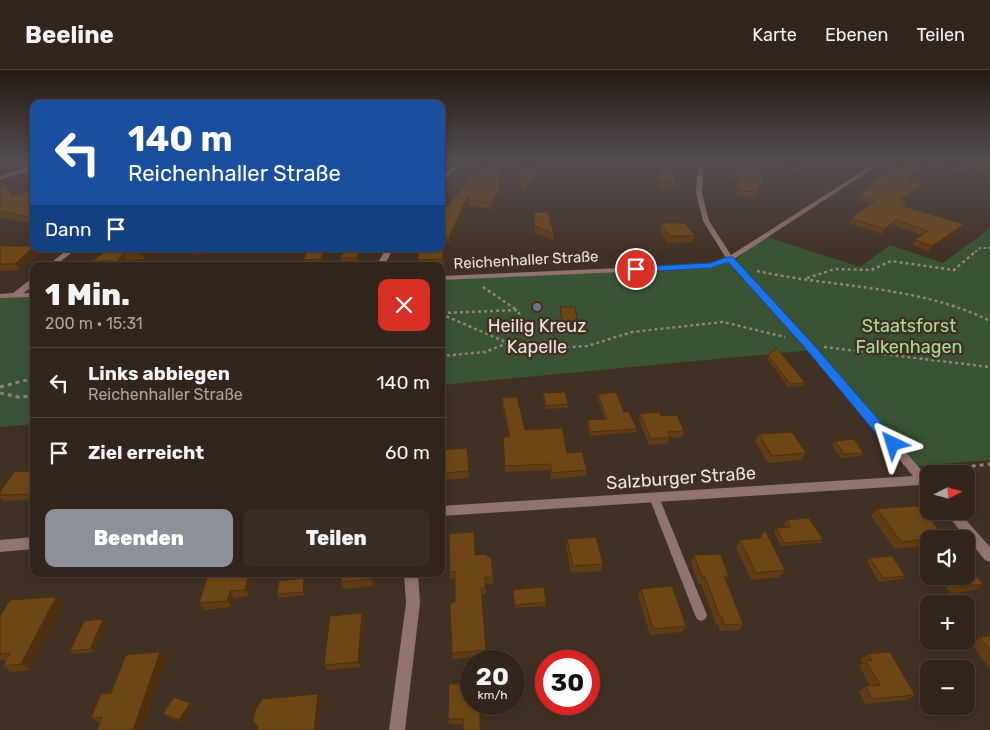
<!DOCTYPE html>
<html lang="de">
<meta charset="utf-8">
<style>
body{margin:0;font-family:Rubik,sans-serif;background:#392d25;color:#f1f3f6;height:100vh;display:flex;flex-direction:column;font-size:19px;white-space:nowrap}
*{box-sizing:border-box;margin:0}
p{font-size:16px;color:#a8a5a3}
.icon{flex:none;width:28px;height:28px;fill:none;stroke:currentColor;stroke-width:2;stroke-linecap:round;stroke-linejoin:round}
.map{position:relative;flex:1;overflow:hidden}
.sheet{position:absolute;left:30px;top:192px;width:415px;height:315px;display:flex;flex-direction:column;background:#31251c;border-radius:10px;box-shadow:0 2px 8px #0003,0 0 0 1px #4c423b}
.sheet>*{flex:none}
.hud{position:absolute;left:30px;top:30px;width:415px;height:152px;border-radius:10px;box-shadow:0 2px 8px #0003,0 0 0 1px #4c423b;background:#1a4fa0;color:#fff;overflow:hidden}
.needle{width:32px;rotate:84deg}
.fabs{position:absolute;left:920px;top:395px;display:grid;gap:10px}
.fabs a{display:grid;place-items:center;width:55px;height:55px;border-radius:10px;background:#31251c;box-shadow:0 2px 8px #0003,0 0 0 1px #4c423b;font-size:25px}
.speed{position:absolute;left:460px;top:580px;display:flex;gap:10px;font-size:25px;font-weight:700;text-align:center}
.speed>*{display:grid;place-content:center;width:65px;height:65px;border-radius:50%;background:#31251c;box-shadow:0 2px 8px #0003,0 0 0 1px #4c423b;line-height:1}
.speed small{font-size:12px;font-weight:400}
.speed .limit{border:8px solid #d22;background:#fff;color:#111}
.pin{position:absolute;display:grid;place-items:center;width:42px;height:42px;color:#fff;margin:-21px;border:2px solid #fff;border-radius:50%;box-shadow:0 1px 5px #0007}
.me{position:absolute;width:55px;margin:-28px;rotate:319deg;stroke-linejoin:round;filter:drop-shadow(0 0 4px #0008)}
.turn{display:flex;align-items:center;gap:18px;height:105px;padding:0 15px;font-size:22px}
.turn .icon{width:65px;height:65px;stroke-width:2.5}
.turn b{display:block;font-size:35px;line-height:42px}
.then{display:flex;align-items:center;height:48px;padding:0 15px;background:#0003;gap:10px;font-size:19px}
.round{display:grid;place-items:center;flex:none;width:52px;height:52px;border-radius:10px;background:#392d25}
.head{display:flex;align-items:center;justify-content:space-between;height:85px;padding:0 15px}
h1{font-size:30px;font-weight:800;line-height:38px}
.cta{display:flex;gap:10px;margin-top:auto;padding:10px 15px}
.cta a{flex:1;height:58px;border-radius:10px;background:#8c9099;color:#fff;font-size:20px;font-weight:800;line-height:58px;text-align:center}
.cta a+a{background:#392d25;color:#f1f3f6}
ul{padding:0;list-style:none}
li{display:flex;align-items:center;gap:15px;height:70px;padding:0 15px;border-top:1px solid #4c423b}
li div{flex:1}
li b{display:block;font-size:19px}
li em{font-style:normal}
header{display:flex;align-items:center;gap:30px;box-sizing:border-box;height:70px;padding:0 25px;background:#31251c;border-bottom:1px solid #4c423b}
header strong{font-size:24px}
nav{display:flex;gap:28px;margin-inline-start:auto;font-size:18px}
.map>svg:first-child{display:block}
.green{fill:#395334}
.lines{fill:none;stroke-linecap:round;stroke-linejoin:round}
.path-far2{stroke:#91847a;stroke-width:2;stroke-dasharray:2.5 2.5;stroke-linecap:butt}
.path-far1{stroke:#91847a;stroke-width:2.5;stroke-dasharray:3 3;stroke-linecap:butt}
.path{stroke:#91847a;stroke-width:3;stroke-dasharray:4 4;stroke-linecap:butt}
.service{fill:#917470;fill-rule:evenodd}
.minor{fill:#917470;fill-rule:evenodd}
.wall{fill:#5f3c13}
.shaded-wall{fill:#4d310f}
.building{fill:#6e4616;stroke:#4d310f}
.route{fill:#1a73e8;stroke:#114b97}
.worship-dot{fill:#6b7280;stroke:#413125;stroke-width:2}
.labels{text-anchor:middle;dominant-baseline:central;stroke-width:5;stroke-linejoin:round;paint-order:stroke}
.far-street-label{font-size:15px;fill:#eee3dc;stroke:#413125}
.poi-label{font-size:18px;fill:#eee3dc;stroke:#413125}
.park-label{font-size:18px;fill:#a5df98;stroke:#413125}
.street-label{font-size:18px;fill:#eee3dc;stroke:#413125}
</style>
<header>
<strong>Beeline</strong>
<nav><a>Karte</a><a>Ebenen</a><a>Teilen</a></nav>
</header>
<div class="map">
<svg width="990" height="660" viewBox="0 0 990 660">
<rect width="100%" height="100%" fill="#413125"/>
<g class="green">
<polygon points="990,158 990,390 917,396 813,280 441,315 441,207 711,196 734,191 764,166 860,197 890,175 943,193"/>
<polygon points="34,224 34,354 0,357 0,225"/>
</g>
<g class="lines">
<polyline class="path-far2" points="975,182 980,178 990,178"/>
<g class="path-far1">
<path d="M757,201C834,218 918,215 990,251"/>
<polyline points="807,208 835,199 871,200 891,191 954,200 976,181"/>
<polyline points="483,217 517,240"/>
<polyline points="442,243 518,240 530,276"/>
<polyline points="441,244 508,273 556,278 587,276 632,262 723,252 785,267"/>
<polyline points="824,277 990,297"/>
<polyline points="441,286 485,282 508,273"/>
</g>
<g class="path">
<polyline points="0,317 34,308"/>
<polyline points="0,323 18,327 34,326"/>
<polyline points="932,401 990,394"/>
</g>
<polygon class="service" points="654,423 658,424 659,427 707,545 705,549 701,551 697,549 695,545 649,427 650,424"/>
<g class="minor">
<polygon points="458,92 464,92 441,113 441,108"/>
<polygon points="698,92 704,92 702,123 709,151 731,185 877,92 883,92 734,189 812,274 929,409 929,422 925,420 920,415 441,446 441,436 913,406 806,278 729,192 711,198 441,210 441,206 711,194 726,188 703,151 696,123"/>
<polygon points="34,95 34,99 0,110 0,106"/>
<polygon points="68,179 76,179 55,196 47,196"/>
<polygon points="386,179 393,179 384,196 376,196"/>
<polygon points="31,209 34,209 34,215 24,223 34,223 34,227 0,228 0,224 13,223"/>
<polygon points="944,441 958,441 990,477 990,492 985,490"/>
<polygon points="34,467 34,479 0,482 0,470"/>
<polygon points="404,504 418,504 420,533 405,660 389,660 406,533"/>
</g>
</g>
<g class="wall">
<polygon points="0,92 34,92 34,102 32,102 29,97 33,95 33,94 19,98"/>
<polygon points="531,92 551,92 546,97 530,95"/>
<polygon points="611,92 625,92 624,106 610,105"/>
<polygon points="765,92 826,92 808,105"/>
<polygon points="903,92 990,92 990,106 980,103 975,106 933,94 911,111 922,114 919,119 902,131 905,136 961,159 929,181 912,175 915,170 922,165 893,155 882,164 848,153 851,148 870,134 857,130 859,125 869,118 871,114"/>
<polygon points="517,94 538,97 538,102 522,127 517,100"/>
<polygon points="659,97 675,114 673,120 659,119 657,102"/>
<polygon points="736,98 762,111 756,128 737,127 735,104"/>
<polygon points="0,117 13,127 34,119 34,154 0,147"/>
<polygon points="500,120 500,126 491,139 469,136 468,132 450,172 443,172 444,195 419,196 418,190 441,136 447,137"/>
<polygon points="534,142 554,164 553,170 535,163"/>
<polygon points="661,153 695,166 693,172 667,173 660,159"/>
<polygon points="0,176 35,179 38,183 20,200 0,201"/>
<polygon points="109,179 326,179 322,194 304,195 303,190 308,180 254,183 254,181 195,184 152,179 145,189 126,190 120,196 95,196 92,191"/>
<polygon points="362,179 358,193 341,194 340,188"/>
<polygon points="560,237 578,255 577,258 563,258 560,241"/>
<polygon points="768,285 805,313 803,316 788,317 767,288"/>
<polygon points="543,323 568,334 568,338 545,339 543,327"/>
<polygon points="598,324 624,342 637,359 636,362 590,366 587,353 588,350 605,349 597,327"/>
<polygon points="502,328 525,360 567,383 587,400 586,406 551,409 550,400 505,402 503,367 509,367 502,335"/>
<polygon points="640,344 661,346 684,361 682,367 669,368 668,374 649,375 639,350"/>
<polygon points="759,364 806,383 801,390 768,393 755,371"/>
<polygon points="835,371 863,383 860,386 841,388 832,375"/>
<polygon points="467,378 469,408 444,410 441,408 441,380"/>
<polygon points="34,401 34,430 4,431 0,427 0,422"/>
<polygon points="877,439 929,469 929,487 920,476 895,479 871,446"/>
<polygon points="787,450 823,470 820,473 781,476 774,462 776,458 787,457 784,453"/>
<polygon points="567,469 603,494 601,501 571,503 566,476"/>
<polygon points="740,470 785,500 780,507 751,510 736,477"/>
<polygon points="475,485 493,507 493,514 485,514 486,524 481,525 486,586 453,589 452,583 455,532 455,508 450,509 450,502"/>
<polygon points="694,485 729,506 726,510 743,554 739,560 720,561 718,554 716,554 701,514 698,514 691,492"/>
<polygon points="870,488 905,506 902,509 879,512 867,491"/>
<polygon points="219,504 255,504 249,526 234,528 232,537 204,540 199,533"/>
<polygon points="342,504 375,504 374,516 343,519 341,512"/>
<polygon points="938,506 966,506 983,514 975,520 951,524"/>
<polygon points="304,508 306,511 304,525 279,528 277,524"/>
<polygon points="641,519 686,556 682,562 650,565 638,525"/>
<polygon points="513,520 546,532 546,536 515,538"/>
<polygon points="56,527 64,534 30,600 12,602 3,596 6,590 0,590 0,546"/>
<polygon points="365,549 361,597 327,600 324,595"/>
<polygon points="107,552 94,582 74,584 70,581"/>
<polygon points="990,566 990,600 971,573 980,567"/>
<polygon points="868,584 915,625 907,630 865,634 859,622 866,616 870,616 859,596 863,593 861,589"/>
<polygon points="167,588 142,660 97,660 100,653 91,648 111,623"/>
<polygon points="471,614 463,654 449,654 448,649"/>
<polygon points="190,633 193,636 182,653 166,646 163,644"/>
</g>
<g class="shaded-wall">
<polygon points="21,92 34,92 34,94 19,98 17,93"/>
<polygon points="547,92 551,92 546,97"/>
<polygon points="822,92 826,92 808,105 810,100"/>
<polygon points="932,92 934,92 933,94 906,115 908,110"/>
<polygon points="538,97 538,102 522,127 523,121"/>
<polygon points="983,98 980,103 975,106 977,102"/>
<polygon points="922,114 919,119 896,135 899,130"/>
<polygon points="500,120 500,126 491,139 491,133"/>
<polygon points="468,126 468,132 450,172 449,167"/>
<polygon points="896,150 893,155 882,164 884,159"/>
<polygon points="964,154 961,159 929,181 932,176"/>
<polygon points="34,176 34,179 35,179 38,183 20,200 15,194"/>
<polygon points="146,179 152,179 145,189 142,184"/>
<polygon points="324,179 326,179 322,194 321,189"/>
<polygon points="360,179 362,179 358,193 357,188"/>
<polygon points="123,184 126,190 120,196 117,191"/>
<polygon points="249,504 255,504 249,526 245,520"/>
<polygon points="372,504 375,504 374,516 372,509"/>
<polygon points="304,508 306,511 304,525 303,522"/>
<polygon points="230,521 234,528 232,537 227,531"/>
<polygon points="56,527 64,534 30,600 21,594"/>
<polygon points="362,543 365,549 361,597 358,592"/>
<polygon points="103,549 107,552 94,582 90,579"/>
<polygon points="160,582 167,588 142,660 133,660"/>
<polygon points="318,624 322,630 318,660 314,660"/>
<polygon points="190,633 193,636 182,653 179,650"/>
</g>
<g class="building">
<polygon points="33,92 34,92 34,98 29,97 33,95"/>
<polygon points="488,92 497,93 500,120 491,133 468,130 468,126 449,167 442,166 443,189 418,190 418,179 441,179 441,136 447,137 472,105"/>
<polygon points="611,92 625,92 625,100 610,99"/>
<polygon points="780,92 822,92 810,100"/>
<polygon points="903,92 932,92 908,110 922,114 899,130 907,132 903,136 964,154 932,176 915,170 928,161 896,150 884,159 851,148 876,130 859,125 874,115 871,114"/>
<polygon points="943,92 990,92 990,100 983,98 977,102"/>
<polygon points="517,94 538,97 523,121"/>
<polygon points="659,97 672,98 675,114 660,113"/>
<polygon points="736,98 761,101 762,111 758,122 739,121"/>
<polygon points="6,116 13,127 34,119 34,148 0,141 0,117"/>
<polygon points="534,142 548,142 554,164 535,156"/>
<polygon points="661,153 685,153 695,166 669,166"/>
<polygon points="0,176 34,176 15,194 0,194"/>
<polygon points="109,179 146,179 142,184 123,184 117,191 92,191"/>
<polygon points="308,179 324,179 321,189 303,190"/>
<polygon points="346,179 360,179 357,188 340,188"/>
<polygon points="560,237 575,237 578,255 563,255"/>
<polygon points="777,278 805,313 790,314 768,285"/>
<polygon points="565,322 568,334 546,336 543,323"/>
<polygon points="616,322 624,342 629,342 637,359 591,362 588,350 607,349 598,324"/>
<polygon points="517,327 525,360 562,358 567,383 582,382 587,400 552,403 550,394 505,396 503,367 510,367 502,328"/>
<polygon points="659,342 661,346 677,345 684,361 668,362 670,367 651,369 640,344"/>
<polygon points="792,362 806,383 772,386 759,364"/>
<polygon points="854,369 863,383 844,384 835,371"/>
<polygon points="467,378 469,401 443,403 441,401 441,380"/>
<polygon points="34,401 34,424 0,425 0,422 14,402"/>
<polygon points="915,436 921,438 946,469 929,469 929,471 927,469 901,472 877,439"/>
<polygon points="809,448 823,470 784,473 776,458 791,457 787,450"/>
<polygon points="765,460 785,500 756,503 740,470 760,468"/>
<polygon points="474,462 475,485 485,484 491,488 493,507 485,508 485,518 481,518 486,580 452,583 450,533 455,532 455,501 450,502 449,464"/>
<polygon points="596,467 603,494 573,496 567,469"/>
<polygon points="720,484 729,506 724,506 743,554 725,555 722,547 720,547 705,507 702,507 694,485"/>
<polygon points="892,486 905,506 883,508 870,488"/>
<polygon points="966,494 983,514 959,517 950,506 966,506"/>
<polygon points="219,504 249,504 245,520 230,521 227,531 199,533 208,505"/>
<polygon points="342,504 372,504 372,509 341,512"/>
<polygon points="304,508 303,522 277,524 279,511"/>
<polygon points="672,516 686,556 653,559 641,519"/>
<polygon points="544,517 546,532 515,535 513,520"/>
<polygon points="56,527 21,594 3,596 10,583 0,584 0,546 10,530"/>
<polygon points="362,543 358,592 324,595 330,546"/>
<polygon points="103,549 90,579 70,581 84,551"/>
<polygon points="990,566 990,581 980,567"/>
<polygon points="160,582 133,660 97,660 102,647 91,648 101,624 111,623 126,585"/>
<polygon points="890,582 915,625 872,629 866,616 880,615 866,591 872,590 868,584"/>
<polygon points="449,614 471,614 471,634 480,634 480,660 463,660 463,649 448,649"/>
<polygon points="318,624 314,660 257,660 258,657 253,651 256,638 263,629"/>
<polygon points="174,627 190,633 179,650 163,644"/>
</g>
<linearGradient id="sky" x2="0" y2="1"><stop stop-color="#241b14"/><stop offset="0.5" stop-color="#544e51"/><stop offset="1" stop-color="#544e51" stop-opacity="0"/></linearGradient>
<rect width="990" height="184" fill="url(#sky)"/>
<polygon class="route" points="727,187 733,187 813,274 897,371 899,374 897,378 888,378 806,279 728,192 711,198 636,202 632,199 636,197 710,193"/>
<circle class="worship-dot" cx="537" cy="237" r="5"/>
<g class="labels">
<g class="far-street-label">
<text transform="translate(526 190) rotate(-3)">Reichenhaller Straße</text>
</g>
<g class="poi-label">
<text x="537" y="256">Heilig Kreuz<tspan x="537" dy="21">Kapelle</tspan></text>
</g>
<g class="park-label">
<text x="909" y="256">Staatsforst<tspan x="909" dy="21">Falkenhagen</tspan></text>
</g>
<g class="street-label">
<text transform="translate(681 408) rotate(-4)">Salzburger Straße</text>
</g>
</g>
</svg>
<div class="fabs">
<a><svg class="needle" viewBox="-14 -14 28 28"><path d="M0-13l5 13h-10z" fill="#e53935"/><path d="M0 13l5-13h-10z" fill="#a8a5a3"/></svg></a>
<a><svg class="icon" aria-label="sound" viewBox="0 0 24 24"><path d="M4 9h4l5-4v14l-5-4H4zM17 9q2 3 0 6"/></svg></a>
<a>+</a>
<a>−</a>
</div>
<div class="speed"><div>20<small>km/h</small></div><div class="limit">30</div></div>
<div class="pin" style="left:636px;top:199px;background:#d93025"><svg class="icon" aria-label="arrive" viewBox="0 0 24 24"><path d="M6 21V4h12l-3 4 3 4H6"/></svg></div>
<svg class="me" style="left:893px;top:374px" viewBox="-20 -20 40 40"><path d="M0-17L14 15 0 8-14 15z" fill="#1a73e8" stroke="#fff" stroke-width="4"/></svg>
<div class="hud">
<div class="turn"><svg class="icon" aria-label="left" viewBox="0 0 24 24"><path d="M17 20v-9H6M10 6l-5 5 5 5"/></svg><div><b>140 m</b>Reichenhaller Straße</div></div>
<div class="then">Dann<svg class="icon" aria-label="arrive" viewBox="0 0 24 24"><path d="M6 21V4h12l-3 4 3 4H6"/></svg></div>
</div>
<section class="sheet">
<div class="head"><div><h1>1 Min.</h1><p>200 m · 15:31</p></div><a class="round" style="background:#d93025;color:#fff"><svg class="icon" aria-label="close" viewBox="0 0 24 24"><path d="M6 6l12 12M18 6L6 18"/></svg></a></div>
<ul>
<li><svg class="icon" aria-label="left" viewBox="0 0 24 24"><path d="M17 20v-9H6M10 6l-5 5 5 5"/></svg><div><b>Links abbiegen</b><p>Reichenhaller Straße</p></div><em>140 m</em></li>
<li><svg class="icon" aria-label="arrive" viewBox="0 0 24 24"><path d="M6 21V4h12l-3 4 3 4H6"/></svg><div><b>Ziel erreicht</b></div><em>60 m</em></li>
</ul>
<div class="cta"><a>Beenden</a><a>Teilen</a></div>
</section>
</div>
